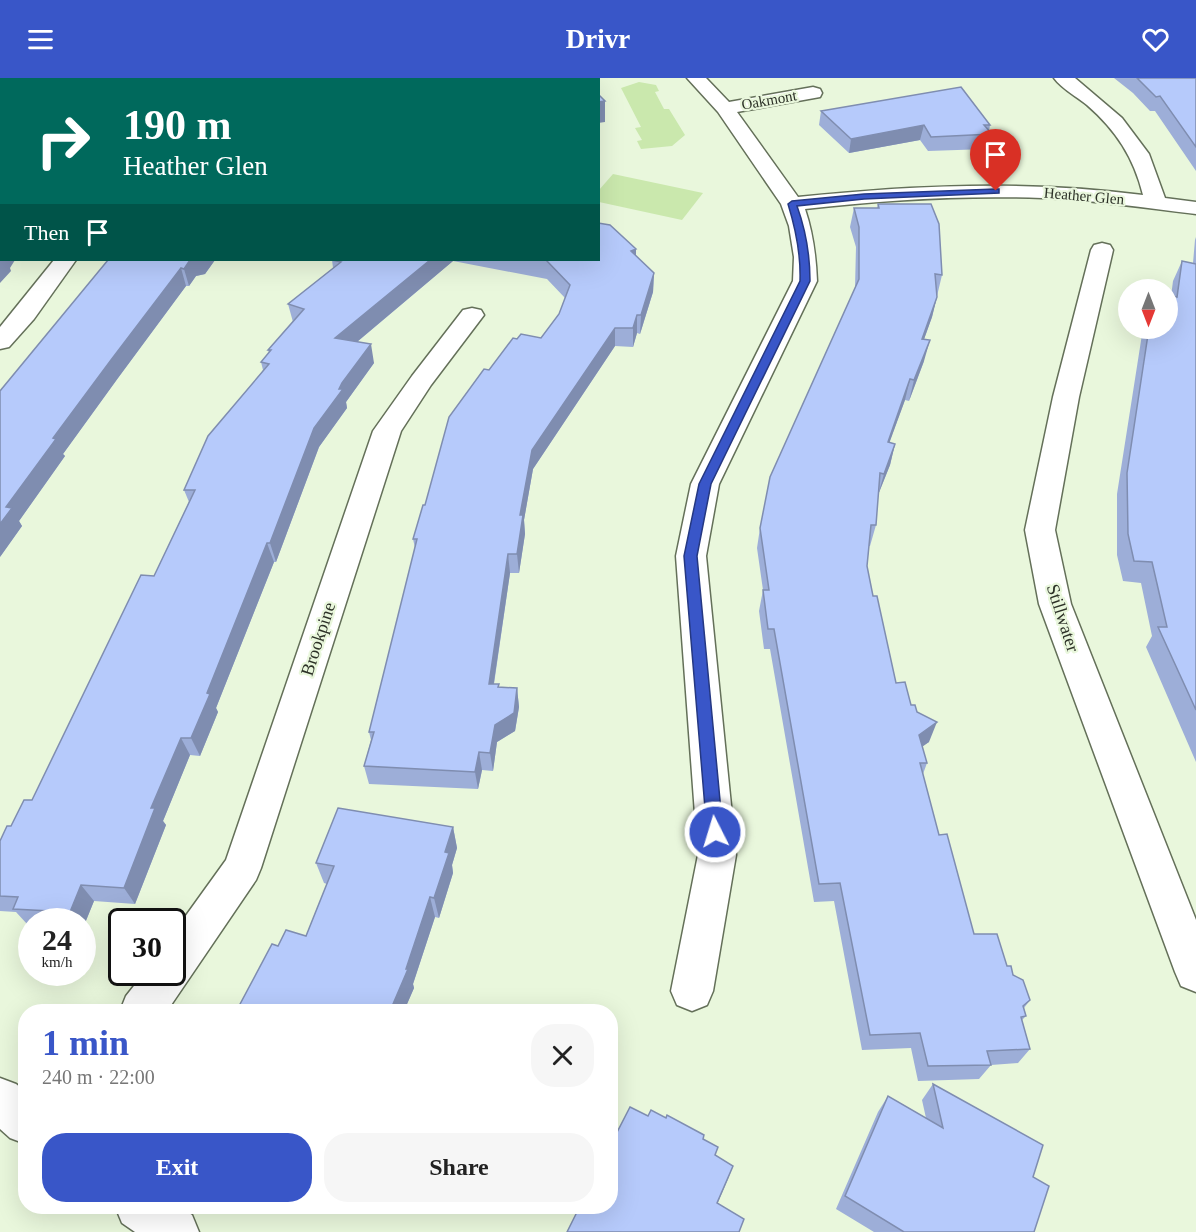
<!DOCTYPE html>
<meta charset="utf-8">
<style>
body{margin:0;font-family:"Times New Roman",serif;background:#f6f6f6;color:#222;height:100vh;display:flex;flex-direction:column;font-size:22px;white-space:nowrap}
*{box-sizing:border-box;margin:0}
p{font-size:20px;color:#767676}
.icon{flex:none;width:33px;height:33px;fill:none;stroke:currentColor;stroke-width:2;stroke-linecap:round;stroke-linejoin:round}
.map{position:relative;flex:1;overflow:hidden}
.side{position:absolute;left:18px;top:926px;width:600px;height:210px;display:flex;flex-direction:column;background:#fff;border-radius:24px;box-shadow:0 6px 24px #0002}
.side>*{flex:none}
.top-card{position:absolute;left:0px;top:0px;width:600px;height:183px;box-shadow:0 6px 24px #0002;background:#00695c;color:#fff;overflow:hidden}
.needle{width:39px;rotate:180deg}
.controls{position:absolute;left:1118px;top:201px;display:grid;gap:12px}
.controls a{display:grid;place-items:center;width:60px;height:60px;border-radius:50%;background:#fff;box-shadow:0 6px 24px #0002;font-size:30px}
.speed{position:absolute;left:18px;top:830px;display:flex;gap:12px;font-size:30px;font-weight:700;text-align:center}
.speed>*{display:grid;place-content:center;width:78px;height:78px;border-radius:50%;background:#fff;box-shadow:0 6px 24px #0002;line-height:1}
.speed small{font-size:15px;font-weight:400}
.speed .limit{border:3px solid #111;border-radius:9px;background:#fff;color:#111}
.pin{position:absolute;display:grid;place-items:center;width:51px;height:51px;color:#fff;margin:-62px -26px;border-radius:50% 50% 50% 0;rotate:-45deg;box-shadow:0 0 6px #0007}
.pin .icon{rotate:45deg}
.me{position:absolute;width:66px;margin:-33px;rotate:355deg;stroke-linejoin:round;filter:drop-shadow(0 0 4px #0008)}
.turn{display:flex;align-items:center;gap:21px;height:126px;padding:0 24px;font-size:27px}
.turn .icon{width:78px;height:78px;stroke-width:2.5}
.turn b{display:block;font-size:42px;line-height:51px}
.then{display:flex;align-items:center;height:57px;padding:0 24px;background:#0003;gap:12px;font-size:22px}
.round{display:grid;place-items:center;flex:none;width:63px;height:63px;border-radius:24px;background:#f6f6f6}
.summary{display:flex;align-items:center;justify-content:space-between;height:102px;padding:0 24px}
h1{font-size:36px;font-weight:700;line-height:45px;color:#3956c8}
.primary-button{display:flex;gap:12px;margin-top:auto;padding:12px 24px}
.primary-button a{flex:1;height:69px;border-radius:24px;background:#3956c8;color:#fff;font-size:24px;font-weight:700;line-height:69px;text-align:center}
.primary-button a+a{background:#f6f6f6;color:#222}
header{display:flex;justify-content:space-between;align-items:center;height:78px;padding:0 24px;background:#3956c8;color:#fff;font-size:27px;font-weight:700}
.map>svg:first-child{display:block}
.green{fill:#cae8ad}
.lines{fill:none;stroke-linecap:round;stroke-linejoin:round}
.minor-casing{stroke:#647059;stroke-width:3}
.minor{fill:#fff;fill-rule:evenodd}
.wall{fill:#9daed8}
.shaded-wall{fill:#7f8db0}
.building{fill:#b6cafb;stroke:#7f8db0;stroke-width:1.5}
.route{fill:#3956c8;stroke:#253882;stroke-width:1.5}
.labels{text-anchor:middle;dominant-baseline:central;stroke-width:4.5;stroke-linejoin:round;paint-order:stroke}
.far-street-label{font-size:15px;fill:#2c3127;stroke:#e9f7dc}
.street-label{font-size:18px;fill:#2c3127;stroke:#e9f7dc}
</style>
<header><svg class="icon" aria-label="menu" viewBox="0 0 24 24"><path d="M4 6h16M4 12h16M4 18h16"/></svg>Drivr<svg class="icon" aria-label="heart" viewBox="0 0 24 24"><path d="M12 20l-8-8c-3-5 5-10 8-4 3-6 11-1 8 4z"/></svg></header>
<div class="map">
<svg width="1196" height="1154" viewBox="0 0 1196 1154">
<rect width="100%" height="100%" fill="#e9f7dc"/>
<g class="green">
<polygon points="639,4 656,7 659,13 655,14 664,31 669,31 685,57 672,68 641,71 637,63 642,62 635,50 641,49 621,10"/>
<polygon points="613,96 703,115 682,142 599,124 599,112"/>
</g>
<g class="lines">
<g class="minor-casing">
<g id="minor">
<polygon points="57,0 80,0 56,2"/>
<path d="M687,0H706L729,24L813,9L820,11L822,15L820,19L737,34L798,119C913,107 1028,102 1143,117C1134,80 1116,52 1087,27C1076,18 1062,11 1054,0H1075L1122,40L1149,76L1165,120L1196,124V136C1145,130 1094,122 1042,120C962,117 883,122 805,131C813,155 816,178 817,203L719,406L706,478L736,777L713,913L707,927L692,933L677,927L671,913L698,777L676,478L691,406L793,203L794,179L789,148L781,126L718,34Z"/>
<rect x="0" y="10" width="2" height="12"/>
<polygon points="1102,165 1110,167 1113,172 1079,319 1055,452 1071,526 1196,842 1196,914 1181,908 1175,894 1039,526 1025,452 1053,319 1091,172 1094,167"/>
<polygon points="54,182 76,182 34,241 9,269 0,271 0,249"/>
<polygon points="472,230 481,232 484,237 431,307 401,353 261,790 256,802 167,933 120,933 126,918 145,894 172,894 172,857 226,782 373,353 412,298 463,232"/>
<polygon points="0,1000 16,1006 26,1014 26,1066 10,1060 0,1051"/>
<polygon points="115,1128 179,1128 192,1137 199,1154 135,1154 122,1145"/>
</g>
</g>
<use href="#minor" class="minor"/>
</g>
<g class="wall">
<polygon points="398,0 517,0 518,2 399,2"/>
<polygon points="1114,0 1196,0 1196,93 1155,33 1150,33 1133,15"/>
<polygon points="821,33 990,47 989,53 992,56 987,71 928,73 920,62 849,75 819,47"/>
<polygon points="878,126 942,197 932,239 924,261 924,283 909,323 905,322 889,365 895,366 890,387 878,417 876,447 870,468 869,468 867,488 873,518 896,605 911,627 929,664 922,668 927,685 923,696 939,757 974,856 1007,888 1013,897 1030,922 1024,930 1026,938 1022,942 1030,971 1018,985 991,987 979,1001 918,1003 911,970 862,972 834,823 814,824 770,571 764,571 759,533 763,512 757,470 760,450 855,210 856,169 850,149 854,130 877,130"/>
<polygon points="1196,159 1196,684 1146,569 1152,558 1141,505 1123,503 1117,477 1117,416 1143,250 1167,250 1173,203 1182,183 1193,185 1195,162"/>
<polygon points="636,178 654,195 653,214 640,256 637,255 633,269 615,268 533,391 524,442 525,456 519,495 510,495 494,606 499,609 517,610 519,629 515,653 497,664 493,693 482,692 478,711 369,706 364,688 371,662 369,654 415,470 413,461 425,427 489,292 517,261 541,260 559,236 565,220 547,201 453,183 357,264 374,285 346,324 347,330 319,369 276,484 274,484 216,630 218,634 200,678 190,677 163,743 166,747 135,826 94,823 83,850 82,843 32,843 32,847 27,846 16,834 0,833 0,763 32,722 154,498 189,424 184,412 263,292 261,284 269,275 268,272 293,244 288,226 333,190 332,182 598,182"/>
<polygon points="108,182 215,182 205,196 196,198 189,208 186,208 118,300 63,376 65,378 19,443 22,448 0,479"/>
<polygon points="453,749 457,770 452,787 453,795 439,840 435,839 413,906 414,910 404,933 242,933 239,928 278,868 306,858 327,806 324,805 316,785"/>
<polygon points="933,1006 1033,1099 1034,1154 874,1154 836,1131 878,1034 888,1018 926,1040 922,1022"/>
</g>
<g class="shaded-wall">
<polygon points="605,23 605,44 598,45 598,24"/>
<polygon points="924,47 920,62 849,75 851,61"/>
<polygon points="636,171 636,189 631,173"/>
<polygon points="2,180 2,182 15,182 10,190 11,193 0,205 0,182"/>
<polygon points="190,182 215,182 205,196 196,198 189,208 184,191"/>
<polygon points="430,182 453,182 453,183 339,279 335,260"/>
<polygon points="181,190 186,208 118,300 63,376 65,378 19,443 22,448 0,479 0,446 6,429 53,360 111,282"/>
<polygon points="654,195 653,214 640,256 641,237"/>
<polygon points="937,219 932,239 917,281 922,261"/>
<polygon points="637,237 637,255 633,269 633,250"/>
<polygon points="615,250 615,268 533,391 524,442 525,456 519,495 517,476 520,437 532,372"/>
<polygon points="930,262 924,283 909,323 914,302"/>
<polygon points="371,266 374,285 346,324 347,330 319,369 276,484 270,465 314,350 342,305"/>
<polygon points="910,301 905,322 882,385 888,364"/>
<polygon points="895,366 890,387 878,417 884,396"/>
<polygon points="267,465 274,484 216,630 218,634 200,678 191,660 207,615"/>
<polygon points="508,476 510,495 491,624 489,606"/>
<polygon points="517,610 519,629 515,653 497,664 493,693 490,675 495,647"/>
<polygon points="937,644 929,664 912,676 919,657"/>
<polygon points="181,660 190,677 163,743 166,747 135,826 124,810 151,730"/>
<polygon points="479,674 482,692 478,711 475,694"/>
<polygon points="453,749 457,770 452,787 453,795 439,840 434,820 445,774"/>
<polygon points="81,807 94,823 83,850 82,843 77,843 70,834"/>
<polygon points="430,819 435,839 413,906 414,910 404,933 390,933 406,891"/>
<polygon points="733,1088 728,1101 712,1138 717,1125"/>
</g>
<g class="building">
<polygon points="408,0 484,0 475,2 409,2"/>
<polygon points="485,0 517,0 518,2 492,2"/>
<polygon points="547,0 584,0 585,2 538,2"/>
<polygon points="1137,0 1196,0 1196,69 1160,18 1156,19"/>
<polygon points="961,9 990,47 984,47 992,56 931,59 924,47 851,61 821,33"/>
<polygon points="598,16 605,23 598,24"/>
<polygon points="1,54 2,176 0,177 2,178 2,180 0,182 0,55"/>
<polygon points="878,126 931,126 939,146 942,197 935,196 937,219 922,261 930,262 914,302 910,301 888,364 895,366 884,396 880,395 876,447 871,447 867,488 873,518 877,518 896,605 905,604 911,627 915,627 917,634 937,644 919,657 927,685 920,685 939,757 947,756 974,856 997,856 1007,888 1011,888 1013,897 1023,902 1030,922 1023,928 1026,938 1021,939 1030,971 987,973 991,987 928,988 920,955 870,957 840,805 819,806 774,551 768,551 763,512 769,512 760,450 770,399 859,201 859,149 854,130 879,130"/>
<polygon points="598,145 610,147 636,171 631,173 654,195 641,237 637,237 633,250 615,250 532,372 520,437 523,437 517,476 508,476 489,606 499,606 498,609 517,610 514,635 495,647 490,675 479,674 475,694 364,688 374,654 369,654 417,461 413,461 423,427 425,427 449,339 484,291 489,292 513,260 517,261 521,256 541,260 559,236 570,207 546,182 542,182 598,182"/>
<polygon points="108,182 190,182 184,191 181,190 111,282 53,360 56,361 6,429 12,430 0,446 0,313"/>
<polygon points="332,182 430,182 335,260 371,266 342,305 339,311 343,311 314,350 270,465 267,465 207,615 210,616 191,660 181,660 151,730 155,730 124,810 81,807 70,834 13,831 18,819 0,818 0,763 7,748 11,748 24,722 32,722 141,497 154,498 195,412 184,412 208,358 269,286 261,284 271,272 268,272 304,231 288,226 341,184"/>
<polygon points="1182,183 1196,186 1196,632 1158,549 1167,549 1152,484 1134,483 1128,456 1127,395 1149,250 1167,250 1167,217 1177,219"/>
<polygon points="338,730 453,749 445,774 449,775 434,820 430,819 406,891 408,891 390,933 244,933 246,930 239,928 272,866 278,868 286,852 306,858 334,788 316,785"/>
<polygon points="933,1006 1043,1067 1033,1099 1049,1108 1034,1154 904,1154 845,1118 888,1018 943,1050"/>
<polygon points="630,1029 648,1038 651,1032 666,1040 667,1037 704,1057 703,1061 718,1069 715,1077 733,1088 717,1125 744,1141 739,1154 567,1154 580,1128 610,1128 610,1068"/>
</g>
<path class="route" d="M996,111H999V115L864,121L797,128C806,153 810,177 810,203L711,406L697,478L723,754L720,759L715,761L709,759L707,754L684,478L699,406L800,203C801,176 796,152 788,126L792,123L864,116Z"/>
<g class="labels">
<g class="far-street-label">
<text transform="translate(769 22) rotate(-10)">Oakmont</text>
<text transform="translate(1084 118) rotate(5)">Heather Glen</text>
</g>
<g class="street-label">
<text transform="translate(1063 540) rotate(72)">Stillwater</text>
<text transform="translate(318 561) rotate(-72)">Brookpine</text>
</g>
</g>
</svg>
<div class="controls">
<a><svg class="needle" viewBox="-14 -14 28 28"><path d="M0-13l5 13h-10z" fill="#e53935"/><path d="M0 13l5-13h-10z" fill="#767676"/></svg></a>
</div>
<div class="speed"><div>24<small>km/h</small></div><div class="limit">30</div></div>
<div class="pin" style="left:996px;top:113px;background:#d93025"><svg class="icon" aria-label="arrive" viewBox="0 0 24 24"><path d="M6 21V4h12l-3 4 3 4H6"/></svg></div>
<svg class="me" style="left:715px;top:754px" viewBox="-20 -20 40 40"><circle r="17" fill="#3956c8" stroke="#fff" stroke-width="3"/><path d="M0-11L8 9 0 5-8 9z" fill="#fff"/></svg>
<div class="top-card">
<div class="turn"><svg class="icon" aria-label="right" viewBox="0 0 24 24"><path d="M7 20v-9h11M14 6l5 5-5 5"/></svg><div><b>190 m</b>Heather Glen</div></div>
<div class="then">Then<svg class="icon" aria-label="arrive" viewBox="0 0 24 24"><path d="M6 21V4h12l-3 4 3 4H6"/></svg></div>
</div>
<section class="side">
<div class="summary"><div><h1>1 min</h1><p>240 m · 22:00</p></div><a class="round"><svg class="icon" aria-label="close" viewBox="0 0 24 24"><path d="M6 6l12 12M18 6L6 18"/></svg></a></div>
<div class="primary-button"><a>Exit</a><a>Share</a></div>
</section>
</div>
